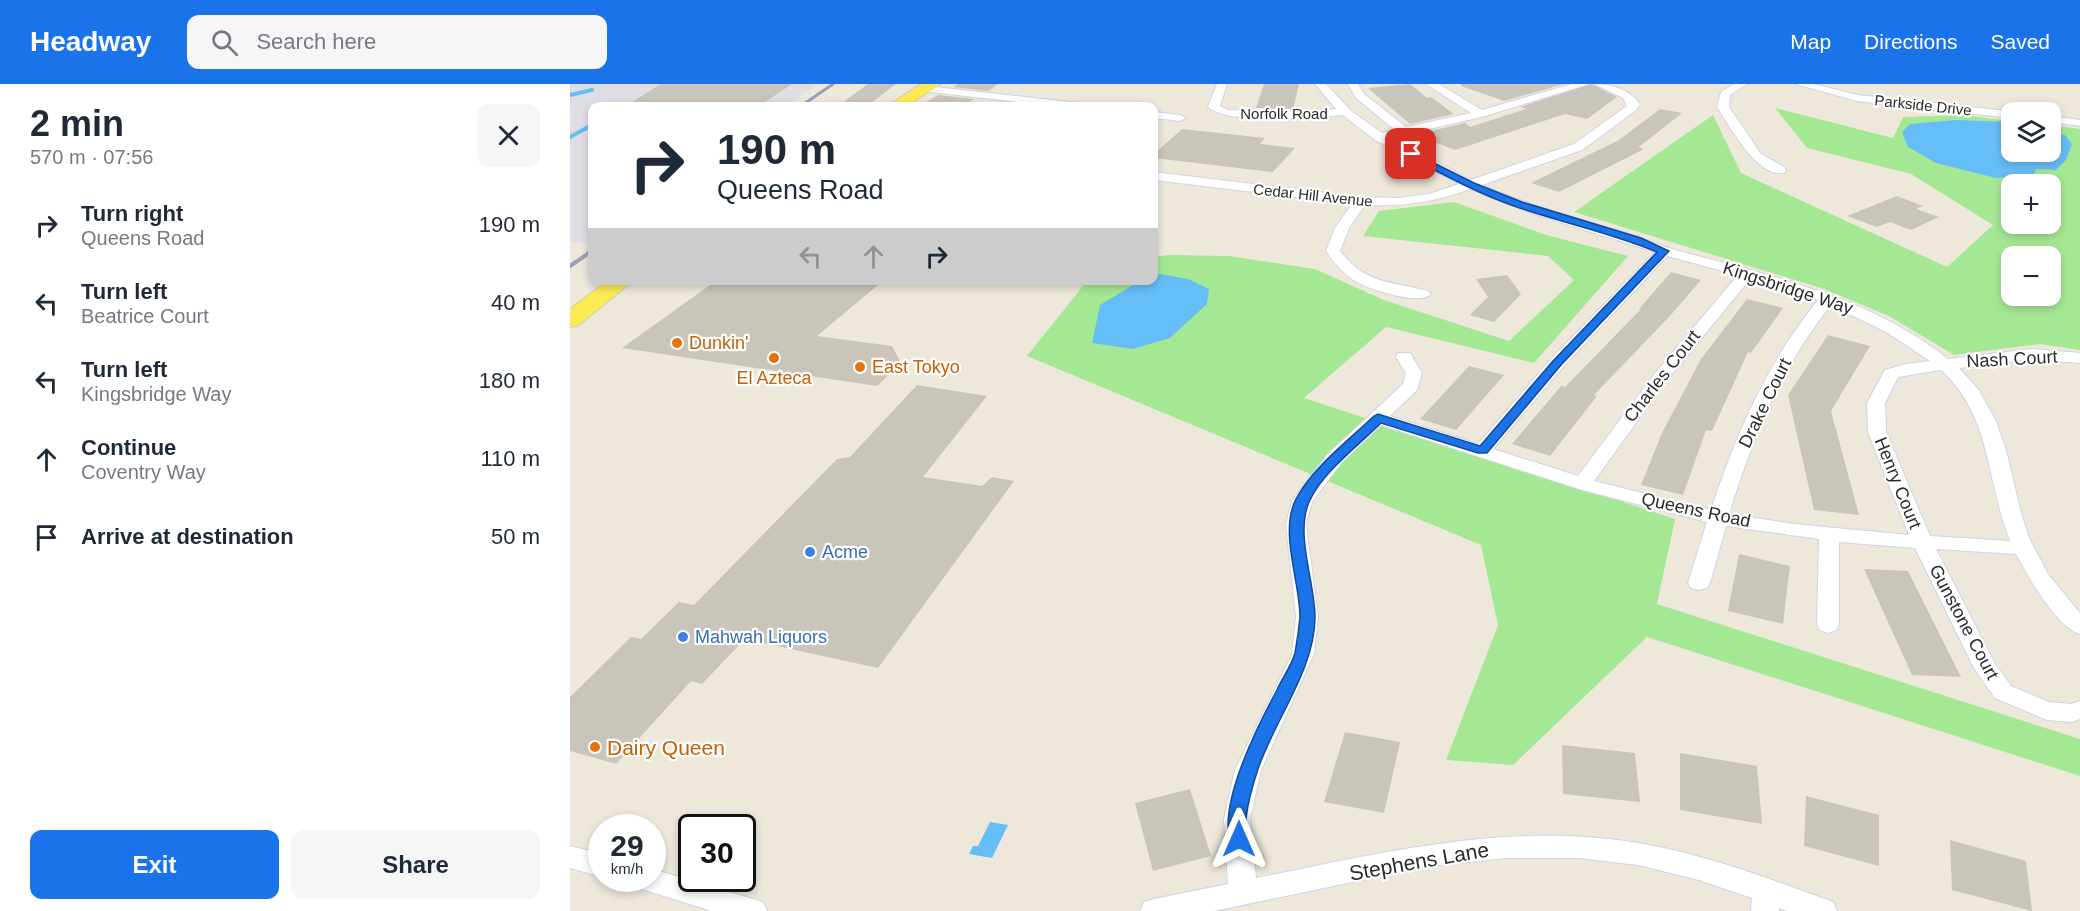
<!DOCTYPE html>
<meta charset="utf-8">
<style>
body{margin:0;font-family:Arial,sans-serif;background:#f6f6f7;color:#1f2937;height:100vh;display:flex;flex-direction:column;font-size:22px;white-space:nowrap}
*{box-sizing:border-box;margin:0}
p{font-size:20px;color:#747a83}
.icon{flex:none;width:33px;height:33px;fill:none;stroke:currentColor;stroke-width:2;stroke-linecap:round;stroke-linejoin:round}
.map{position:relative;flex:1;overflow:hidden}
.details{display:flex;flex-direction:column;background:#fff;width:570px}
.details>*{flex:none}
.guide{position:absolute;left:18px;top:18px;width:570px;height:183px;border-radius:12px;box-shadow:0 3px 9px #0003;background:#fff;color:#1f2937;overflow:hidden}
.controls{position:absolute;left:1431px;top:18px;display:grid;gap:12px}
.controls a{display:grid;place-items:center;width:60px;height:60px;border-radius:12px;background:#fff;box-shadow:0 3px 9px #0003;font-size:30px}
.speed{position:absolute;left:18px;top:730px;display:flex;gap:12px;font-size:30px;font-weight:700;text-align:center}
.speed>*{display:grid;place-content:center;width:78px;height:78px;border-radius:50%;background:#fff;box-shadow:0 3px 9px #0003;line-height:1}
.speed small{font-size:15px;font-weight:400}
.speed .limit{border:3px solid #111;border-radius:9px;background:#fff;color:#111}
.pin{position:absolute;display:grid;place-items:center;width:51px;height:51px;color:#fff;margin:-26px;border-radius:12px;box-shadow:0 3px 9px #0006}
.me{position:absolute;width:66px;margin:-33px;rotate:0deg;stroke-linejoin:round;filter:drop-shadow(0 0 4px #0008)}
.turn{display:flex;align-items:center;gap:21px;height:126px;padding:0 30px;font-size:27px}
.turn .icon{width:78px;height:78px;stroke-width:2.5}
.turn b{display:block;font-size:42px;line-height:51px}
.lanes{display:flex;align-items:center;height:57px;padding:0 30px;background:#0003;justify-content:center;gap:30px;direction:ltr}
.lanes .off{opacity:.35}
.round{display:grid;place-items:center;flex:none;width:63px;height:63px;border-radius:12px;background:#f6f6f7}
.headline{display:flex;align-items:center;justify-content:space-between;height:102px;padding:0 30px}
h1{font-size:36px;font-weight:800;line-height:45px}
.primary-button{display:flex;gap:12px;margin-top:auto;padding:12px 30px}
.primary-button a{flex:1;height:69px;border-radius:12px;background:#1a73e8;color:#fff;font-size:24px;font-weight:800;line-height:69px;text-align:center}
.primary-button a+a{background:#f6f6f7;color:#1f2937}
ul{padding:0;list-style:none}
li{display:flex;align-items:center;gap:18px;height:78px;padding:0 30px}
li div{flex:1}
li b{display:block;font-size:22px}
li em{font-style:normal}
header{display:flex;align-items:center;gap:36px;box-sizing:border-box;height:84px;padding:0 30px;background:#1a73e8;color:#fff}
header strong{font-size:28px}
nav{display:flex;gap:33px;margin-inline-start:auto;font-size:21px}
.search{width:420px;height:54px;background:#f6f6f7;display:flex;align-items:center;gap:15px;box-sizing:border-box;padding:0 21px;border-radius:12px;color:#747a83;font-size:22px}
main{display:flex;flex:1;min-height:0}
.map>svg:first-child{display:block}
.industrial{fill:#e0dde5}
.green{fill:#a5e894;fill-rule:evenodd}
.water{fill:#66bef8}
.lines{fill:none;stroke-linecap:round;stroke-linejoin:round}
.stream{stroke:#66bef8;stroke-width:4}
.building{fill:#c9c5bb}
.minor-casing{stroke:#d1d2e5;stroke-width:2}
.primary-casing{stroke:#ccc;stroke-width:2}
.minor{fill:#fff;fill-rule:evenodd}
.primary{fill:#fbea53;fill-rule:evenodd}
.rail-far1{stroke:#9e9eb6;stroke-width:3}
.rail{stroke:#9e9eb6;stroke-width:4}
.route{fill:#1a73e8;stroke:#114b97;stroke-width:1.5}
.food-dot{fill:#e8710a;stroke:#fff;stroke-width:2}
.shop-dot{fill:#3f7fe0;stroke:#fff;stroke-width:2}
.labels{text-anchor:middle;dominant-baseline:central;stroke-width:4.5;stroke-linejoin:round;paint-order:stroke}
.far-street-label{font-size:15px;fill:#2b2b2b;stroke:#fff}
.street-label{font-size:18px;fill:#2b2b2b;stroke:#fff}
.food-label{font-size:18px;fill:#c56008;stroke:#fff;text-anchor:start}
.shop-label{font-size:18px;fill:#366cbe;stroke:#fff;text-anchor:start}
.near-food-label{font-size:21px;fill:#c56008;stroke:#fff;text-anchor:start}
.near-street-label{font-size:21px;fill:#2b2b2b;stroke:#fff}
</style>
<header>
<strong>Headway</strong>
<div class="search"><svg class="icon" aria-label="search" viewBox="0 0 24 24"><circle cx="10" cy="10" r="6"/><path d="M15 15l6 6"/></svg>Search here</div>
<nav><a>Map</a><a>Directions</a><a>Saved</a></nav>
</header>
<main>
<section class="details">
<div class="headline"><div><h1>2 min</h1><p>570 m · 07:56</p></div><a class="round"><svg class="icon" aria-label="close" viewBox="0 0 24 24"><path d="M6 6l12 12M18 6L6 18"/></svg></a></div>
<ul>
<li><svg class="icon" aria-label="right" viewBox="0 0 24 24"><path d="M7 20v-9h11M14 6l5 5-5 5"/></svg><div><b>Turn right</b><p>Queens Road</p></div><em>190 m</em></li>
<li><svg class="icon" aria-label="left" viewBox="0 0 24 24"><path d="M17 20v-9H6M10 6l-5 5 5 5"/></svg><div><b>Turn left</b><p>Beatrice Court</p></div><em>40 m</em></li>
<li><svg class="icon" aria-label="left" viewBox="0 0 24 24"><path d="M17 20v-9H6M10 6l-5 5 5 5"/></svg><div><b>Turn left</b><p>Kingsbridge Way</p></div><em>180 m</em></li>
<li><svg class="icon" aria-label="ahead" viewBox="0 0 24 24"><path d="M12 20V5M6 11l6-6 6 6"/></svg><div><b>Continue</b><p>Coventry Way</p></div><em>110 m</em></li>
<li><svg class="icon" aria-label="arrive" viewBox="0 0 24 24"><path d="M6 21V4h12l-3 4 3 4H6"/></svg><div><b>Arrive at destination</b></div><em>50 m</em></li>
</ul>
<div class="primary-button"><a>Exit</a><a>Share</a></div>
</section>
<div class="map">
<svg width="1510" height="827" viewBox="0 0 1510 827">
<rect width="100%" height="100%" fill="#eee8db"/>
<polygon class="industrial" points="0,0 248,0 216,22 22,22 22,156 17,160 0,158"/>
<g class="green">
<path d="M1205,24L1323,54L1333,33L1393,31L1441,37L1442,68H1480L1481,41L1510,45V266L1470,260L1384,271L1319,232L1254,205L1004,128L1143,31L1171,89L1377,183L1423,141L1341,90L1237,64ZM1442,100H1480V140H1442ZM1442,172H1480V212H1442Z"/>
<polygon points="884,118 976,151 1058,172 964,279 816,243 734,314 1105,435 1087,520 1510,655 1510,692 1077,553 943,681 876,676 928,541 911,461 457,272 517,197 584,196 584,173 599,171 659,172 745,185 814,216 939,257 1004,196 978,172 793,152 809,127"/>
</g>
<g class="water">
<polygon points="1386,36 1441,38 1442,68 1480,68 1481,47 1495,51 1502,60 1496,76 1486,86 1466,85 1463,92 1426,94 1366,79 1338,63 1332,48 1340,40"/>
<polygon points="584,189 618,195 639,205 637,220 600,254 563,265 522,259 530,221 570,197 584,196"/>
<polygon points="420,738 438,741 422,774 399,770 403,762 408,762"/>
</g>
<g class="lines">
<g class="stream">
<polyline points="0,11 22,6"/>
<polyline points="0,53 22,41"/>
</g>
</g>
<g class="building">
<polygon points="91,0 222,0 189,22 57,21"/>
<polygon points="298,0 326,0 297,22 268,22"/>
<polygon points="388,0 428,0 418,7 383,3"/>
<polygon points="694,0 729,0 723,25 686,24"/>
<polygon points="840,0 857,14 861,13 884,30 840,40 798,4"/>
<polygon points="891,0 994,0 934,17 891,2"/>
<polygon points="1021,0 1047,13 1017,35 995,30 885,66 857,55 851,49 895,39 900,43 956,25 950,23"/>
<polygon points="368,11 404,15 393,22 349,22"/>
<polygon points="1090,25 1112,29 1069,63 1074,65 989,108 961,99 1049,56"/>
<polygon points="612,45 695,54 690,60 725,64 703,88 584,74 584,70"/>
<polygon points="1327,112 1353,122 1346,125 1369,133 1341,146 1320,138 1307,143 1277,132"/>
<polygon points="1101,188 1131,196 1099,233 1024,311 1027,312 980,372 942,360 991,302 995,303 1071,225 1069,225"/>
<polygon points="937,191 951,210 924,238 900,231 918,213 906,195"/>
<polygon points="147,196 314,196 247,252 322,262 331,279 307,302 52,264"/>
<polygon points="1177,215 1213,224 1181,269 1178,268 1142,347 1136,346 1113,411 1071,401 1092,349 1131,275"/>
<polygon points="1258,251 1300,262 1261,327 1289,431 1244,426 1218,311"/>
<polygon points="899,282 934,291 886,346 850,335"/>
<polygon points="347,301 417,312 353,393 412,402 422,393 444,397 308,584 175,555 132,600 121,597 46,680 0,667 0,613 61,553 71,555 109,518 124,521 267,375 280,373"/>
<polygon points="1169,470 1220,482 1213,540 1158,527"/>
<polygon points="1294,485 1338,487 1391,593 1342,591"/>
<polygon points="775,648 830,658 814,729 754,718"/>
<polygon points="992,661 1065,669 1070,718 993,710"/>
<polygon points="1110,669 1187,682 1192,740 1110,726"/>
<polygon points="620,705 641,772 583,787 565,719"/>
<polygon points="1236,712 1309,731 1309,782 1234,762"/>
<polygon points="1380,756 1456,777 1462,827 1382,806"/>
</g>
<g class="lines">
<g class="minor-casing">
<g id="minor">
<path d="M647,0H657L650,22L658,26L736,28L766,25L745,0H756L781,27L812,49L825,46L786,14L778,0H788L794,10L836,43L901,29L856,0H869L912,26L1002,0H1019L915,32L821,54L901,96L1004,60L1057,22L1053,14L1024,0C1042,0 1058,5 1070,20L1066,26L1012,66L912,101C955,120 1000,132 1046,146C1064,151 1083,159 1102,165C1199,192 1297,211 1378,275L1461,265L1510,269V279L1461,275L1389,284L1408,305L1425,335L1436,366L1451,429L1459,454L1478,490L1510,529V550C1486,543 1458,492 1446,470L1366,465L1425,580L1441,602L1479,618L1501,620L1510,617V635L1502,638L1477,636L1425,614L1404,584L1345,464L1269,458V541L1266,546L1258,549L1250,546L1247,541L1249,455L1156,442L1140,499L1137,504L1129,506L1121,504L1118,499L1137,438L1012,406L811,341L771,379L742,418L736,440L748,533L744,570L691,686L680,735L686,794C812,769 939,737 1068,759C1135,770 1200,795 1263,818L1267,827H1218L1209,824V827H1181L1182,814L1129,796L1068,781L1009,774H937L859,782L644,827H570L574,818L584,815L658,800L654,735L665,686L722,570L726,533L716,440L722,417L757,371L833,300L836,289L826,273L828,269H840L852,289L847,306L820,332L908,360L981,275L1085,168L964,130L900,105C861,119 836,122 795,121L779,144L770,167C797,201 820,197 858,207L861,210C850,222 798,205 785,197C773,189 764,179 756,167L765,144L782,120L584,96V88L791,113L828,114L859,110L889,100L805,56L773,31C746,34 657,41 638,23ZM1097,172L1168,191L1086,288L1008,392L923,365L993,283ZM1181,194L1248,216C1197,279 1166,350 1141,426L1024,397L1098,295ZM1261,221L1318,249L1360,277L1336,280L1315,286L1297,319L1298,348L1339,451L1224,440L1159,430C1183,353 1210,285 1261,221ZM1371,286C1422,332 1416,397 1440,457L1360,452L1316,348L1315,319L1328,293Z"/>
<path d="M1164,0H1177L1160,11L1159,23L1191,70L1214,83L1216,86L1214,89C1187,94 1160,42 1147,23L1151,8Z"/>
<polygon points="1226,0 1244,0 1287,11 1446,28 1442,28 1442,34 1287,17"/>
<polygon points="356,2 509,19 515,22 484,22 352,7 351,5"/>
<polygon points="584,28 610,31 616,34 610,37 584,34"/>
<polygon points="1480,32 1510,36 1510,42 1480,38"/>
<polygon points="0,762 32,770 32,793 0,784"/>
<polygon points="82,785 193,818 197,827 142,827 65,803 61,795 82,795"/>
</g>
</g>
<g class="primary-casing">
<g id="primary">
<polygon points="351,0 371,0 337,22 317,22"/>
<polygon points="38,196 64,196 9,241 0,243 0,225"/>
</g>
</g>
<use href="#minor" class="minor"/>
<use href="#primary" class="primary"/>
<polyline class="rail-far1" points="231,22 263,0"/>
<polyline class="rail" points="0,182 22,167"/>
</g>
<path class="route" d="M838,69H844L904,99L952,118L1071,154L1099,167L991,281L917,369H908L811,339C789,361 753,388 740,416C724,448 745,498 745,533C745,585 705,635 688,685C683,700 678,718 676,734C675,743 680,751 676,760L669,763L662,760C645,725 689,639 707,606C712,594 722,581 725,569C727,558 729,544 730,533C730,498 709,447 726,415C744,382 778,357 804,332L808,330L910,362L983,277L1087,168C1042,149 993,139 947,123C909,110 874,91 838,72Z"/>
<g class="food-dot">
<circle cx="107" cy="259" r="6"/>
<circle cx="204" cy="274" r="6"/>
<circle cx="290" cy="283" r="6"/>
<circle cx="25" cy="663" r="6"/>
</g>
<g class="shop-dot">
<circle cx="240" cy="468" r="6"/>
<circle cx="113" cy="553" r="6"/>
</g>
<g class="labels">
<g class="far-street-label">
<text transform="translate(1353 21) rotate(6)">Parkside Drive</text>
<text x="714" y="29">Norfolk Road</text>
<text transform="translate(743 111) rotate(6)">Cedar Hill Avenue</text>
</g>
<g class="street-label">
<text transform="translate(1218 204) rotate(18)">Kingsbridge Way</text>
<text transform="translate(1442 275) rotate(-3)">Nash Court</text>
<text transform="translate(1092 292) rotate(-52)">Charles Court</text>
<text transform="translate(1195 319) rotate(-64)">Drake Court</text>
<text transform="translate(1328 399) rotate(68)">Henry Court</text>
<text transform="translate(1126 426) rotate(12)">Queens Road</text>
<text transform="translate(1394 538) rotate(62)">Gunstone Court</text>
</g>
<g class="food-label">
<text x="119" y="259">Dunkin'</text>
<text x="302" y="283">East Tokyo</text>
<text x="204" y="294" text-anchor="middle">El Azteca</text>
</g>
<g class="shop-label">
<text x="252" y="468">Acme</text>
<text x="125" y="553">Mahwah Liquors</text>
</g>
<g class="near-food-label">
<text x="37" y="663">Dairy Queen</text>
</g>
<g class="near-street-label">
<text transform="translate(849 777) rotate(-10)">Stephens Lane</text>
</g>
</g>
</svg>
<div class="controls">
<a><svg class="icon" aria-label="layers" viewBox="0 0 24 24"><path d="M12 4l9 5-9 5-9-5zM3 14l9 5 9-5"/></svg></a>
<a>+</a>
<a>−</a>
</div>
<div class="speed"><div>29<small>km/h</small></div><div class="limit">30</div></div>
<div class="pin" style="left:841px;top:70px;background:#d93025"><svg class="icon" aria-label="arrive" viewBox="0 0 24 24"><path d="M6 21V4h12l-3 4 3 4H6"/></svg></div>
<svg class="me" style="left:669px;top:755px" viewBox="-20 -20 40 40"><path d="M0-17L14 15 0 8-14 15z" fill="#1a73e8" stroke="#fff" stroke-width="4"/></svg>
<div class="guide">
<div class="turn"><svg class="icon" aria-label="right" viewBox="0 0 24 24"><path d="M7 20v-9h11M14 6l5 5-5 5"/></svg><div><b>190 m</b>Queens Road</div></div>
<div class="lanes"><svg class="icon off" aria-label="left" viewBox="0 0 24 24"><path d="M17 20v-9H6M10 6l-5 5 5 5"/></svg><svg class="icon off" aria-label="ahead" viewBox="0 0 24 24"><path d="M12 20V5M6 11l6-6 6 6"/></svg><svg class="icon" aria-label="right" viewBox="0 0 24 24"><path d="M7 20v-9h11M14 6l5 5-5 5"/></svg></div>
</div>
</div>
</main>
